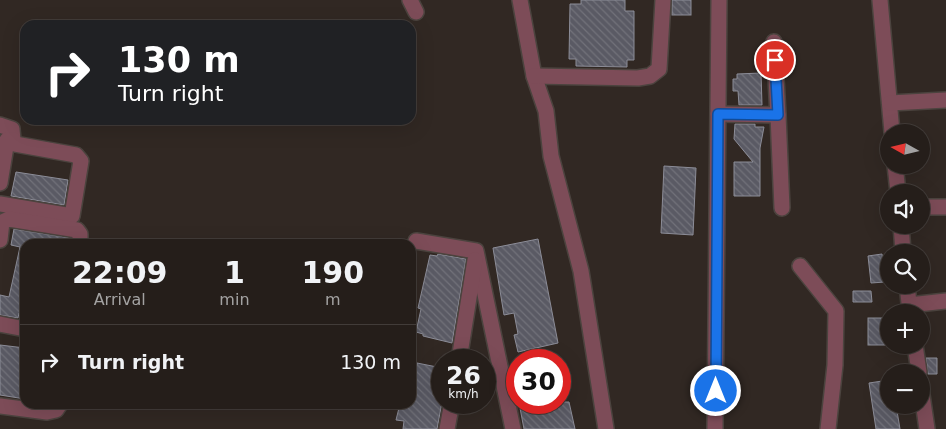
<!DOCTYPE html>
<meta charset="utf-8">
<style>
body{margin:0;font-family:"DejaVu Sans",sans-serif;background:#2d2723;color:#f1f3f6;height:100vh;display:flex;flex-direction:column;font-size:19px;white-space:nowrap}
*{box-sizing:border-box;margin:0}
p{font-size:16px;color:#a3a2a2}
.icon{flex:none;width:28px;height:28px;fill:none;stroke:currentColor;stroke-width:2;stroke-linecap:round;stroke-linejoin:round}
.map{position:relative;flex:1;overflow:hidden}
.details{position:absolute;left:20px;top:239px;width:396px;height:170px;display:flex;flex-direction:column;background:#251e1a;border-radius:15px;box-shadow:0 5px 20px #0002,0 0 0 1px #423c39}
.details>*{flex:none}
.top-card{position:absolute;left:20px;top:20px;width:396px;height:105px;border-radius:15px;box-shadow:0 5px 20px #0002,0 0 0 1px #423c39;background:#202124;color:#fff;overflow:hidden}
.needle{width:32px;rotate:278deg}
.buttons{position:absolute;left:880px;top:124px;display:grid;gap:10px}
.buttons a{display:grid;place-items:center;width:50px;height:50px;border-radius:50%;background:#251e1a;box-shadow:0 5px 20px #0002,0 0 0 1px #423c39;font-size:25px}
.speed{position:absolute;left:431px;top:349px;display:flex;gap:10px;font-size:25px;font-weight:700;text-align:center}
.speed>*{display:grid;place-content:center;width:65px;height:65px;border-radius:50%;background:#251e1a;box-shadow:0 5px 20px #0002,0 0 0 1px #423c39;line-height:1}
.speed small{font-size:12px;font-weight:400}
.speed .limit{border:8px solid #d22;background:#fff;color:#111}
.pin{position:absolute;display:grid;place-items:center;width:42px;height:42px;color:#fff;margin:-21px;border:2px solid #fff;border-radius:50%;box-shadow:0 1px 5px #0007}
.me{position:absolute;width:55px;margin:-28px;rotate:0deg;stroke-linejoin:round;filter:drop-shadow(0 0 4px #0008)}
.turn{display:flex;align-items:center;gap:18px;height:105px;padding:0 15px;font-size:22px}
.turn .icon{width:65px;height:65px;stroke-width:2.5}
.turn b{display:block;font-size:35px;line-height:42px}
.eta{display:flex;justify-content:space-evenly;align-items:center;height:85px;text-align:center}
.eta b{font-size:30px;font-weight:700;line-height:35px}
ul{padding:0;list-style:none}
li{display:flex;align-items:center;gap:15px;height:75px;padding:0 15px;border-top:1px solid #423c39}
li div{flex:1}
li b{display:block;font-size:19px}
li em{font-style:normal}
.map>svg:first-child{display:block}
.building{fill:url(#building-back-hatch);stroke:#8c8d98}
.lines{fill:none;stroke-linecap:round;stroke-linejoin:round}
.minor-casing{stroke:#4b433e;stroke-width:18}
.minor{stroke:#7d4c58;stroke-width:15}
.route-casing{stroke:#114b97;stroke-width:12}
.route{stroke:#1a73e8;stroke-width:9}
</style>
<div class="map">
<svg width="946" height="429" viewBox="0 0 946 429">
<defs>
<pattern id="building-back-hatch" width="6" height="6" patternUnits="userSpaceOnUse" patternTransform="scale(1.25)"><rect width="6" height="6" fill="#5a5a64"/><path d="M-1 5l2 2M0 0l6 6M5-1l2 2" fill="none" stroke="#72727a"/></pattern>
</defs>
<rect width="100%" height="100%" fill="#312823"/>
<g class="building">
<polygon points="581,0 625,0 625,11 634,11 634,60 627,60 627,67 576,66 576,59 569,59 570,4 581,4"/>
<rect x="672" y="0" width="19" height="15"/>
<polygon points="761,73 762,105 739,105 738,91 733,91 733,79 737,79 737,74"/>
<polygon points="735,124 755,124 755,127 764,127 760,148 760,196 734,196 734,162 753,162 734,139"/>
<polygon points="664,166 696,168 693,235 661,233"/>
<polygon points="16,172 68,180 64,205 11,196"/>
<polygon points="14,229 71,238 71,244 25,244 25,314 19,313 18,318 0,315 0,295 9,297 20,247 11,245"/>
<polygon points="538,239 558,343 518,352 514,335 518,334 514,313 504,315 493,248"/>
<polygon points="438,254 466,259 452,343 423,336 423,334 416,332 421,309 418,308 430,255 437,256"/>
<polygon points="882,254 885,282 871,283 868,256"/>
<polygon points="853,291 871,291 872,302 853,302"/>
<rect x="868" y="318" width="21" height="27"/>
<polygon points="0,345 25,348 25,399 0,395"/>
<polygon points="926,358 937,358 937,374 928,374"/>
<polygon points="417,363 442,368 442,402 437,429 403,429 404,421 396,420 400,404 411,404"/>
<polygon points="889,380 889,405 896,405 900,429 876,429 869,383"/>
<polygon points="522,402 569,402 575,429 524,429 520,408 523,408"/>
</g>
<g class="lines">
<g class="minor-casing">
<g id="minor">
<polyline points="410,0 416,12"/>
<polyline points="520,0 534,76 546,111 551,156 581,271 606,429"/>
<polyline points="880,0 892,132"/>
<polyline points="534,76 638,78 650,76 659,69 663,0"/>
<polyline points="890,103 946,100"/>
<polyline points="718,114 778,115 774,42"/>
<polyline points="778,115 782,208"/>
<polyline points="0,125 12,129 13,140"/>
<polyline points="895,165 898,192"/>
<polyline points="0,183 7,140 13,140 15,144 76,155 81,161 72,216 0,204"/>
<polyline points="921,207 946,207"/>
<polyline points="901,225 903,252"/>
<polyline points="0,240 2,222 9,219 77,230 80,234 80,244"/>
<polyline points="416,241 476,251 513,429"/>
<polyline points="800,266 836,311 835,365 828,429"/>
<polyline points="907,285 910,312"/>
<polyline points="909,305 946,301"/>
<polyline points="0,324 25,329"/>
<polyline points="915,345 919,372"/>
<polyline points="459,360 475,260"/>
<polyline points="921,388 927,429"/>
<polyline points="0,406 47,412 56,410 60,404"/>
<polyline points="447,429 452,402"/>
<polyline points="715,429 719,0"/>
</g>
</g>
<use href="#minor" class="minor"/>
</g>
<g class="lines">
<g class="route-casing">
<polyline id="route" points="716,391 718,114 778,115 775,60"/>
</g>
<use href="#route" class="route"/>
</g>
</svg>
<div class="buttons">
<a><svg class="needle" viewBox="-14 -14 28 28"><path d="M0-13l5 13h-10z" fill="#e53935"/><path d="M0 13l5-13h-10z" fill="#a3a2a2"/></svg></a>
<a><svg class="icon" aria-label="sound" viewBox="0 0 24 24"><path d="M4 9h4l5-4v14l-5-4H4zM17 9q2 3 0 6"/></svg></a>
<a><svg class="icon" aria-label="search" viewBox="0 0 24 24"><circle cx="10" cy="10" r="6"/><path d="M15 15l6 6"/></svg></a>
<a>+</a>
<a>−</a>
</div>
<div class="speed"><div>26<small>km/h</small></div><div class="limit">30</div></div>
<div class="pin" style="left:775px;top:60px;background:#d93025"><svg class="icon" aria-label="arrive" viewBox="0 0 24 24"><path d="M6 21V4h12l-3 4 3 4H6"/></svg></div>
<svg class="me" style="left:716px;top:391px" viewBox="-20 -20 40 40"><circle r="17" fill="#1a73e8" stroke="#fff" stroke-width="3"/><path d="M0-11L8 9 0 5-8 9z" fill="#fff"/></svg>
<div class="top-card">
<div class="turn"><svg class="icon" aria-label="right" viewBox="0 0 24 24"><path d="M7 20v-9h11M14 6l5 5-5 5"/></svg><div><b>130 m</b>Turn right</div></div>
</div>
<section class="details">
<div class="eta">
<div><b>22:09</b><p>Arrival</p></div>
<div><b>1</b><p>min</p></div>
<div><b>190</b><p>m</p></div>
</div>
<ul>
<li><svg class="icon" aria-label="right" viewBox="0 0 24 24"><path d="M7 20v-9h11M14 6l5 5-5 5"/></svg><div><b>Turn right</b></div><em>130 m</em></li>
</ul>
</section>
</div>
